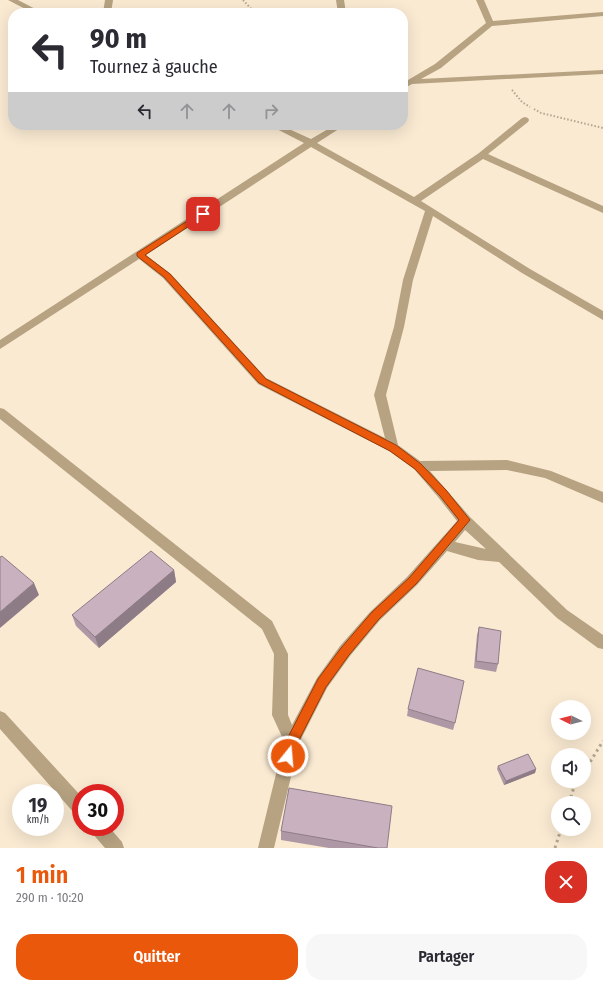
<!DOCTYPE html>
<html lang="fr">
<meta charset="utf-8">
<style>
body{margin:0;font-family:"Fira Sans Condensed",sans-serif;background:#f7f7f7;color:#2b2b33;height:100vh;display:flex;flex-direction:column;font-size:15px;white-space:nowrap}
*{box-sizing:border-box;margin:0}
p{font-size:13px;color:#7c7c81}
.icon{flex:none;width:22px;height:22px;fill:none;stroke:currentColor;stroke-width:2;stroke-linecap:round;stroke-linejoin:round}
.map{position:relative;height:848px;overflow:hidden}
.side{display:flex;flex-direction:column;background:#fff;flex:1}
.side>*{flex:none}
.guide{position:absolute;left:8px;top:8px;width:400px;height:122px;border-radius:16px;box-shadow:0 4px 16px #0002;background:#fff;color:#2b2b33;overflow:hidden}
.needle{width:26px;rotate:276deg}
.fabs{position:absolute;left:551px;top:700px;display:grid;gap:8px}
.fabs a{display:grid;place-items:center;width:40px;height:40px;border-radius:50%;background:#fff;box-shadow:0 4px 16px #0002;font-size:20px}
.speed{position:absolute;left:12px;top:784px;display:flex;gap:8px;font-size:20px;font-weight:700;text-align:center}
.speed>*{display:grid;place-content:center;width:52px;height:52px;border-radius:50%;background:#fff;box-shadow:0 4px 16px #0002;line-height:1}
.speed small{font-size:10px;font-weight:400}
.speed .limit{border:6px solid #d22;background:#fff;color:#111}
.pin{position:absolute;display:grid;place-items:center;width:34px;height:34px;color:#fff;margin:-17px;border-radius:8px;box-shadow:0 2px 6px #0006}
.me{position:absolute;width:44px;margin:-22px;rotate:17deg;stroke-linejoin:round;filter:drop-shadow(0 0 3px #0008)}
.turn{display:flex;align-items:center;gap:14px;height:84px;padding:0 16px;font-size:18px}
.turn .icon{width:52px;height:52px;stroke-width:2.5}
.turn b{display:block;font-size:28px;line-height:34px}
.lanes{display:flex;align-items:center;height:38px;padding:0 16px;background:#0003;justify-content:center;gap:20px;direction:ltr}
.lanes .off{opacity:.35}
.round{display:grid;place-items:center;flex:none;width:42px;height:42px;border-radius:16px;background:#f7f7f7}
.overview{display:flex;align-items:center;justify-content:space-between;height:68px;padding:0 16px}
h1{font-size:24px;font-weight:600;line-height:30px;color:#ea580c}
.button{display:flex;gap:8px;margin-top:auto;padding:8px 16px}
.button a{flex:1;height:46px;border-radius:16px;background:#ea580c;color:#fff;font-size:16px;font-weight:600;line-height:46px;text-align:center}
.button a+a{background:#f7f7f7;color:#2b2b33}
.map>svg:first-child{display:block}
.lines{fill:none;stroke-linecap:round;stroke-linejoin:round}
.path-far1{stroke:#b1a592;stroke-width:2;stroke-dasharray:1.5 2;stroke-linecap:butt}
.path{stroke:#b1a592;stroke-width:3;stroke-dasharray:2.5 3.5;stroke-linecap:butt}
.minor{fill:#b7a382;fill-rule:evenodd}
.wall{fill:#ae98a5}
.shaded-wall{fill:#8d7c86}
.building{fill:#cab1c0;stroke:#8d7c86}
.route{fill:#ea580c;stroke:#983908}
</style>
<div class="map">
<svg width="603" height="848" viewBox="0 0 603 848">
<rect width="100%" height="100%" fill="#faead2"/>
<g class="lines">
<g class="path-far1">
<polyline points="243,0 255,13"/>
<polyline points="512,90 522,102 530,107"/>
<polyline points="534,109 541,113 603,128"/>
</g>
<g class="path">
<polyline points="584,772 603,741"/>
<polyline points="569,803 574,787 578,781"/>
<polyline points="555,848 561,829"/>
</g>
<g class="minor">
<polygon points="8,0 18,0 43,13 33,13"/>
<polygon points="105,0 113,0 111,13 103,13"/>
<polygon points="336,0 344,0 346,13 338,13"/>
<polygon points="476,0 484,0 493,21 603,12 603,16 492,26 441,68 421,79 603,70 603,74 412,84 403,89 403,83 435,64 486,23"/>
<path d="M525,117L528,118L529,120L528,122L488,154L603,206V213L483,159L421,201L530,269L603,311V320L522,273L433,216L413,280L404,327L386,395L398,445L420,461L507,460L551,471L603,492V503L545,478L507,470L430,471L470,517L567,610L603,635V649L598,648L557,618L499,562L478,560L447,551L417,585L380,620L350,656L327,688L299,743L274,848H258L284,741L272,715L274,654L262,629L0,419V408L4,409L272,621L288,654V715L292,725L317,678L340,646L370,612L407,577L457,521L438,497L414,469L389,451L258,384L163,278L139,259L0,349V340L304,143L269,125H280L311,139L335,125H345L317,143L414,197L479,153L522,118ZM311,147L425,211L403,280L394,327L374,395L385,438L266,378L171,274L146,255ZM465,530L486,549L455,542Z"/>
<polygon points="0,711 5,713 81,796 81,816 75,814 0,729"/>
<polygon points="90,827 109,827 122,842 124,848 105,848 92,833"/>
</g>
</g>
<g class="wall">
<polygon points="174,570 176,582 99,648 76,626 72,615"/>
<polygon points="479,627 498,664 496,672 474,668 477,635"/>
<polygon points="408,709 455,723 453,730 407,716"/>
<polygon points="498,766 536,769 535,773 504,785 497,769"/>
<polygon points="281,831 387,848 329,848 281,840"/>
</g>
<g class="shaded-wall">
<polygon points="174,570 176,582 99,648 95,637"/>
<polygon points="34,583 39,595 0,628 0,612"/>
<polygon points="536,769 535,773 504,785 506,781"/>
</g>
<g class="building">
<polygon points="151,551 174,570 95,637 72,615"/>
<polygon points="2,556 34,583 0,612 0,557"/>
<polygon points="479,627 501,631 498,664 476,661"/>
<polygon points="418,668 464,681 455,723 408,709"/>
<polygon points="528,754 536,769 506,781 498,766"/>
<polygon points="289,788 392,806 387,848 378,848 281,831"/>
</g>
<polygon class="route" points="203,211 207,214 206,215 145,255 170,274 266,379 396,445 421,464 446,490 470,520 416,584 379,619 349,655 326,687 298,742 293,760 288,762 284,760 283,756 286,741 318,679 341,648 372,612 409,578 459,520 440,496 415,469 390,451 259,383 164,277 137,256 137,253"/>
</svg>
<div class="fabs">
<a><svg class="needle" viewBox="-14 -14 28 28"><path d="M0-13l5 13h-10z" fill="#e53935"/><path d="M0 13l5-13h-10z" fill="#7c7c81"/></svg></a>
<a><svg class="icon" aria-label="sound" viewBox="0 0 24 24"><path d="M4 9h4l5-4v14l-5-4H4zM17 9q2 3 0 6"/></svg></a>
<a><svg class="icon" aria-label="search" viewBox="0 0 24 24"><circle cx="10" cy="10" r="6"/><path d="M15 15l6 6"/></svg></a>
</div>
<div class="speed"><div>19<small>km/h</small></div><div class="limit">30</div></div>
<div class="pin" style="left:203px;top:214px;background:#d93025"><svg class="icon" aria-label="arrive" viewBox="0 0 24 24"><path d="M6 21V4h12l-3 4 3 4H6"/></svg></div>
<svg class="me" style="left:288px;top:756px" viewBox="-20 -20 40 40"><circle r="17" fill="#ea580c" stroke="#fff" stroke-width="3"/><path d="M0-11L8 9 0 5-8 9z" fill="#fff"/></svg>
<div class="guide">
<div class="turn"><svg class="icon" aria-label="left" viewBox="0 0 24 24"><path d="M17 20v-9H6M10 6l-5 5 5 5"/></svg><div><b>90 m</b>Tournez à gauche</div></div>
<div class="lanes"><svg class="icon" aria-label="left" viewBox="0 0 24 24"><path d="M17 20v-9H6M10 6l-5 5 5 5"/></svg><svg class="icon off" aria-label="ahead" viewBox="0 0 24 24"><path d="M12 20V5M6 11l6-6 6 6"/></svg><svg class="icon off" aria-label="ahead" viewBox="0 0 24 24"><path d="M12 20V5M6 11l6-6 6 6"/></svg><svg class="icon off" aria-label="right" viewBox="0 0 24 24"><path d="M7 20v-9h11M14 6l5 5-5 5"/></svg></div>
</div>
</div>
<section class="side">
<div class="overview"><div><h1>1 min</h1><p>290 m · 10:20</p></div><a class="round" style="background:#d93025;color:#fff"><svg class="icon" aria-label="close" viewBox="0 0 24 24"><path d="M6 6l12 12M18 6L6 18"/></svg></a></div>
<div class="button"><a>Quitter</a><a>Partager</a></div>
</section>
